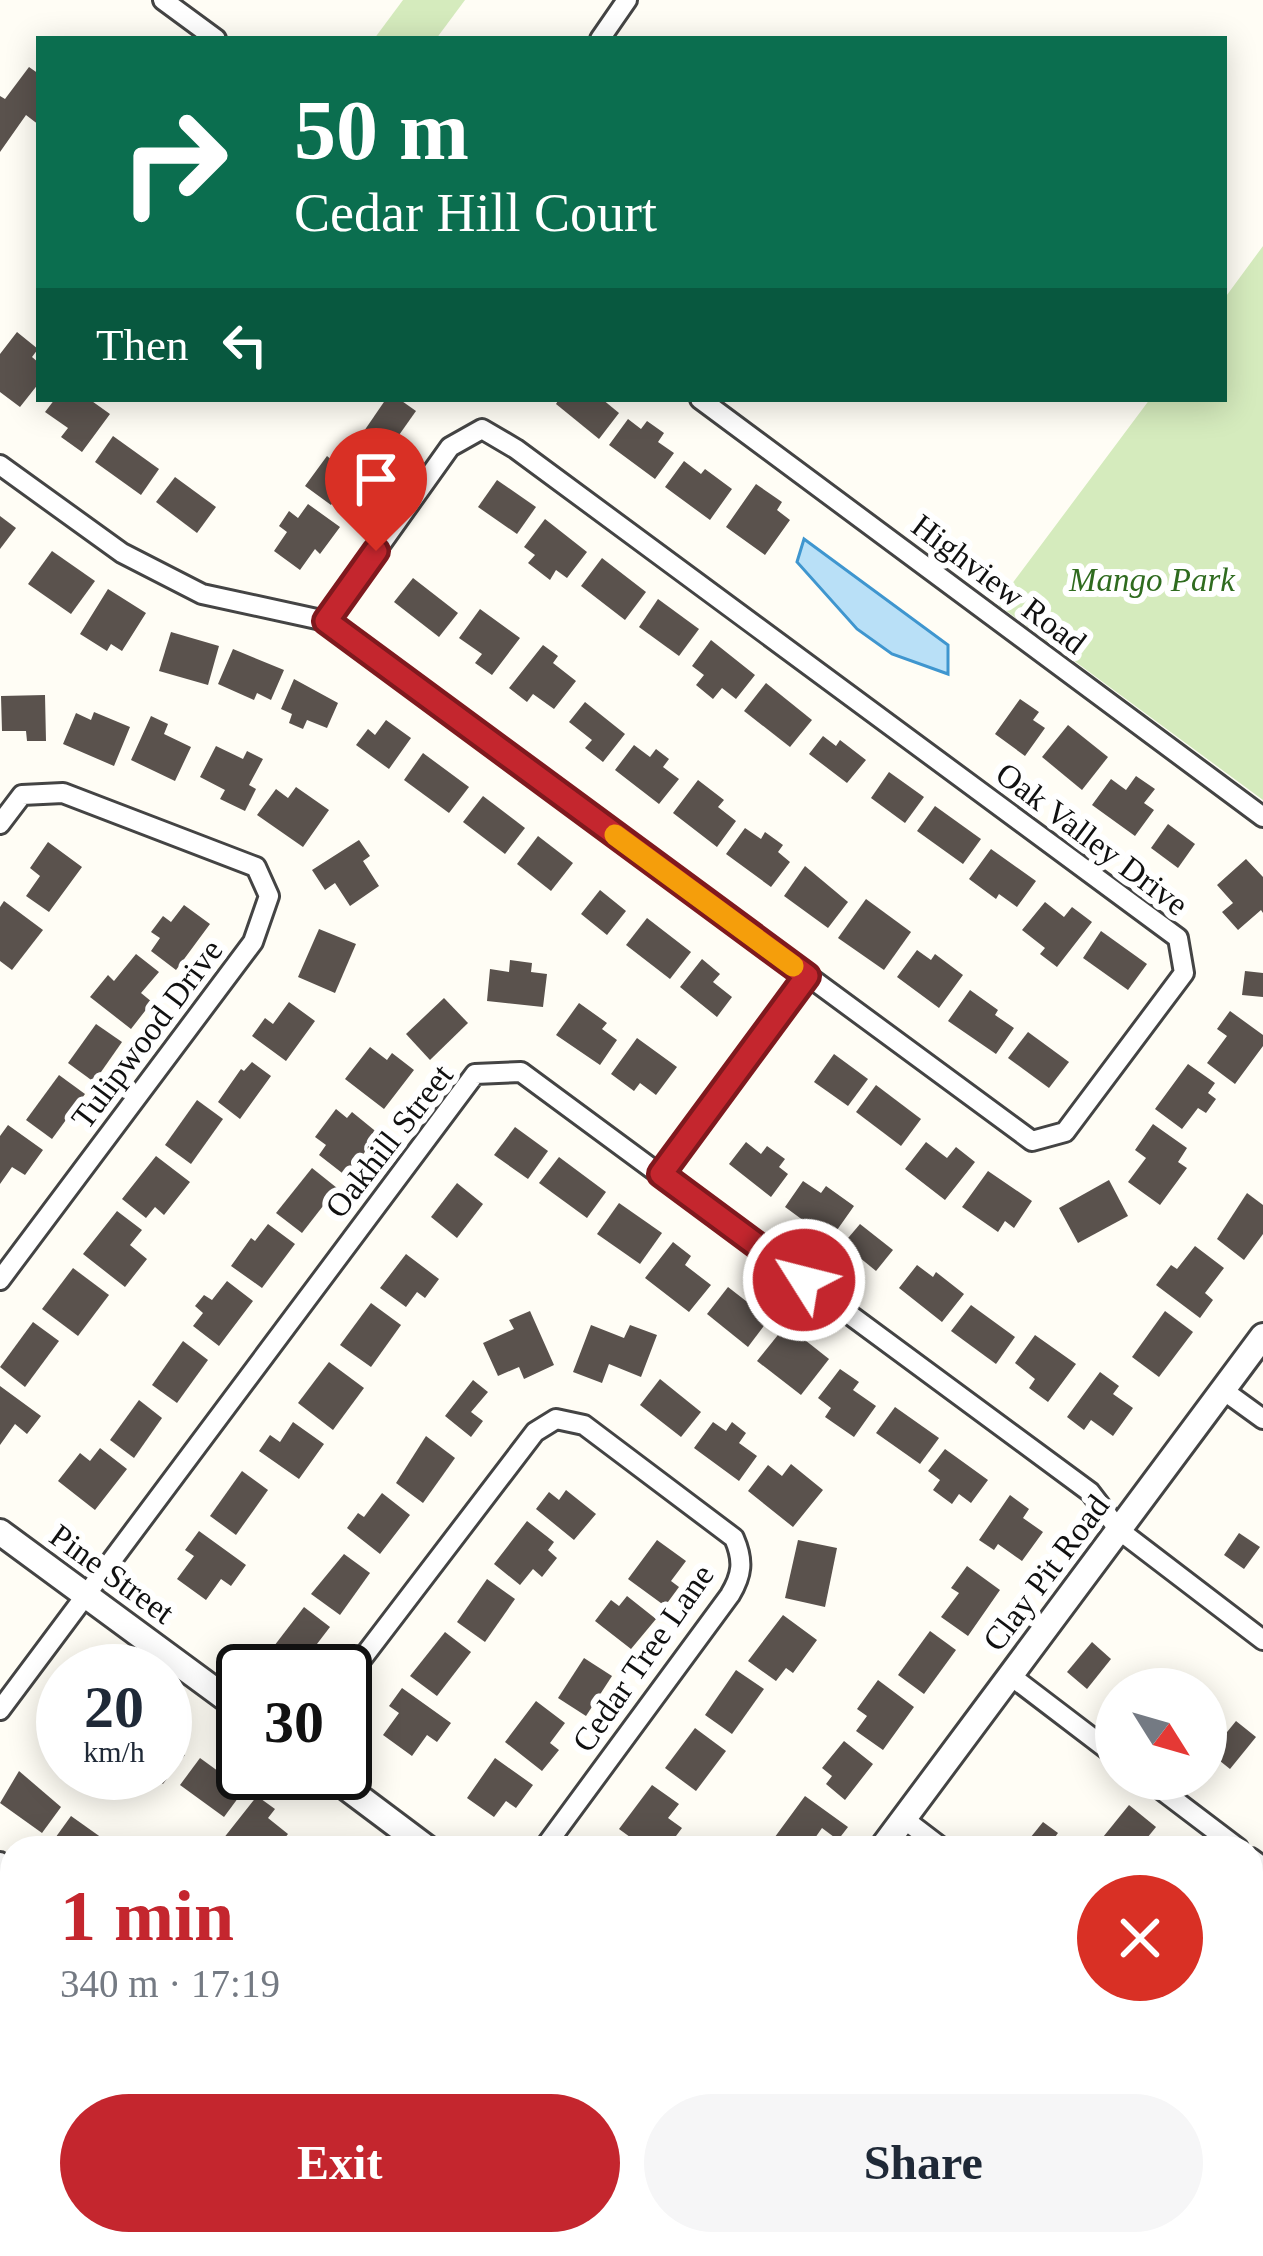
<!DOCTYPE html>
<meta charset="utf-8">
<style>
body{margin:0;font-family:"Times New Roman",serif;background:#f6f6f7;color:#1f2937;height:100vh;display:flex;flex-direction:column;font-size:45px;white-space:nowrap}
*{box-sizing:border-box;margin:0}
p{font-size:39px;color:#747a83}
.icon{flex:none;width:66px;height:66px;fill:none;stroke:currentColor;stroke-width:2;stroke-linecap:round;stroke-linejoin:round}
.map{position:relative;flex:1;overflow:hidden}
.details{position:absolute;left:0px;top:1836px;width:1263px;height:420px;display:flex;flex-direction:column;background:#fff;border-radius:36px 36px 0 0;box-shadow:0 6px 30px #0003}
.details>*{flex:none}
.guide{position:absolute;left:36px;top:36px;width:1191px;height:366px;border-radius:0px;box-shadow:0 6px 30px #0003;background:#0b6e4f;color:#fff;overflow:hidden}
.needle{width:78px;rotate:127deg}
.controls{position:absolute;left:1095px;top:1668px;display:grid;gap:24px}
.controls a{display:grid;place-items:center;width:132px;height:132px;border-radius:50%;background:#fff;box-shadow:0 6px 30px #0003;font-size:60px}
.speed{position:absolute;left:36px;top:1644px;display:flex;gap:24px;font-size:60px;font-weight:700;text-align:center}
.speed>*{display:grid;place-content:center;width:156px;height:156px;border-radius:50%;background:#fff;box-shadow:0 6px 30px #0003;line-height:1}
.speed small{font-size:30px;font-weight:400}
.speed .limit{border:6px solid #111;border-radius:18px;background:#fff;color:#111}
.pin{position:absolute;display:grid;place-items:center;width:102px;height:102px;color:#fff;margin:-123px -51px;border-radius:50% 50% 50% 0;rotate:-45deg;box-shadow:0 0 12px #0007}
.pin .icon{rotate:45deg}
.me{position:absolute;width:132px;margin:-66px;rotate:306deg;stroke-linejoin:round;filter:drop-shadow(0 0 9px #0008)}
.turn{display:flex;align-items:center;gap:42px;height:252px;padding:0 60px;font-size:54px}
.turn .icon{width:156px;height:156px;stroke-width:2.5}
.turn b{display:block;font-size:84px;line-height:102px}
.then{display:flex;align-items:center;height:114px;padding:0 60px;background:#0003;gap:24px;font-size:45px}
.round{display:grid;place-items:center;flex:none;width:126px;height:126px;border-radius:63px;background:#f6f6f7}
.summary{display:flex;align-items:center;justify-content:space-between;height:204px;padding:0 60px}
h1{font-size:72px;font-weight:800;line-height:90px;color:#c4262e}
.button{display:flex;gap:24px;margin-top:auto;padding:24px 60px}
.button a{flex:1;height:138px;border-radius:72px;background:#c4262e;color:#fff;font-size:48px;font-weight:800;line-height:138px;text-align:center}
.button a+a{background:#f6f6f7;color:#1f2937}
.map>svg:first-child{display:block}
.green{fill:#d5ebbd}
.water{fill:#b9e0f7;stroke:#3f96cf;stroke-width:3}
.building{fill:#5a524d}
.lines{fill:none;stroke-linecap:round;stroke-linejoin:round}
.minor-casing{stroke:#444;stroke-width:24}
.tertiary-casing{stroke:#444;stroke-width:30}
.minor{stroke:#fff;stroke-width:18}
.tertiary{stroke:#fff;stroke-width:24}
.route-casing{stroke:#7f191e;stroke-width:30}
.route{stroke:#c4262e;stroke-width:21}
.slow{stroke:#f59e0b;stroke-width:21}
.labels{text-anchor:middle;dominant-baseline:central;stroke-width:12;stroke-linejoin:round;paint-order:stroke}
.park-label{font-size:33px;font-style:italic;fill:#2f6b1f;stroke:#fff}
.street-label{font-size:33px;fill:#111;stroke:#fff}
</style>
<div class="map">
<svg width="1263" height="2256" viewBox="0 0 1263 2256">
<rect width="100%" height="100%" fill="#fffdf5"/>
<g class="green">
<polygon points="403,0 465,0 436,39 374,39"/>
<polygon points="1263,246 1263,800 997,604 1150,399 1224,399 1224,299"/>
</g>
<polygon class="water" points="804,539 948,645 948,674 892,654 857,629 797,562"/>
<g class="building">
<polygon points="29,67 39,74 39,125 26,115 0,152 0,96 5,99"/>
<polygon points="17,332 38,349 32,357 39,363 39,383 20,407 0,392 0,354"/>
<polygon points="55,399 89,399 110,414 82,452 61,437 68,428 45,412"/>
<polygon points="386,399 399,399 416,411 387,452 362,434"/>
<polygon points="559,399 602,399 619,413 599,439 556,404"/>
<polygon points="628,419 641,429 647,421 664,433 658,442 674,453 655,479 609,445"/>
<polygon points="113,436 159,469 141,495 95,462"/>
<polygon points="344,447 363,461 331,505 305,486 327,456 333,461"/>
<polygon points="684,461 701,474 705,469 732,489 710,520 665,487"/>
<polygon points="175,477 216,507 197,533 156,502"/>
<polygon points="497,480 536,507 517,534 478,507"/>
<polygon points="756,484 782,502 777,510 790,520 765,555 726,527"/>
<polygon points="308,504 340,527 320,554 315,549 300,570 274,551 287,532 279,526 289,511 298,518"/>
<polygon points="0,516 16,528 0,549"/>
<polygon points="545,519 587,552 567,578 556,570 550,580 528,563 535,555 524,547"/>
<polygon points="52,551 95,581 71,614 28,584"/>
<polygon points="602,558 646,592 625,620 581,586"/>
<polygon points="413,578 458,613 439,637 394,602"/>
<polygon points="108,589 146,613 122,651 111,644 107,651 80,634"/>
<polygon points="658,599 699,629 679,656 639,627"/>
<polygon points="480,609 520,638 492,675 475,663 482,654 459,638"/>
<polygon points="171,632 219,646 208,685 159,671"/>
<polygon points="711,640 755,675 736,699 722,688 713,699 696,685 704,675 692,666"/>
<polygon points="543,645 558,656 553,663 576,681 554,709 533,694 527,702 509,688"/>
<polygon points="233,649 284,670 271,700 257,693 254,700 218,684"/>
<polygon points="294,679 338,703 327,728 307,720 303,729 289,723 292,714 281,709"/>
<polygon points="766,683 812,720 790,747 744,711"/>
<polygon points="45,695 46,741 27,741 26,731 2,731 1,696"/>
<polygon points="1020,699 1039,712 1033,720 1045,728 1025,756 995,734"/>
<polygon points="585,702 625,734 603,762 585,748 592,740 569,722"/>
<polygon points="94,712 130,727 114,766 63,744 76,713 91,720"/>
<polygon points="151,716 168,724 164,734 191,747 175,781 131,760"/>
<polygon points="386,720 411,738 389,769 356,745 368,729 375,735"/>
<polygon points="1068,725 1108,757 1082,790 1042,757"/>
<polygon points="823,736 836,746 840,740 866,760 847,783 809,754"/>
<polygon points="634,745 650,757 656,749 669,759 663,767 679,779 659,804 615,770"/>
<polygon points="216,746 243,759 247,751 263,759 249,785 256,789 245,811 220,799 225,790 200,777"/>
<polygon points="423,753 469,787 449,813 404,780"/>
<polygon points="889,772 924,797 905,823 871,798"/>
<polygon points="1136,776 1155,789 1144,803 1154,810 1135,836 1092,805 1111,779 1126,790"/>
<polygon points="698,780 724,800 718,807 736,821 717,847 673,813"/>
<polygon points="296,787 329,810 303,847 257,815 276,789 288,798"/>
<polygon points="483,796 525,828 505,854 463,822"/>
<polygon points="935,806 981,839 963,864 917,831"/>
<polygon points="1168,824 1195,844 1178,868 1151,848"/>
<polygon points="745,828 761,839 765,832 783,845 778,852 790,862 771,887 726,854"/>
<polygon points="538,836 573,863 551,891 517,864"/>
<polygon points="359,840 370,856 363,861 379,886 350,906 335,883 325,890 312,870"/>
<polygon points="48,842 82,867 49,912 26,896 40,876 30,868"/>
<polygon points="991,849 1036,881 1017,907 999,894 996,899 969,879"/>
<polygon points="1246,859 1263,877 1263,913 1261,910 1238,930 1222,912 1233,903 1217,885"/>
<polygon points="805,866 848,902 828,928 784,896"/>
<polygon points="600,890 626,911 607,935 581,914"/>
<polygon points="866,899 911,932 884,970 838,938"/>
<polygon points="4,901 43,930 12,970 0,961 0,907"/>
<polygon points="1045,902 1064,917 1072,907 1092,922 1057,967 1040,954 1045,948 1022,930"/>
<polygon points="184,905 210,924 176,970 151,951 160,938 151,932 163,916 171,922"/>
<polygon points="647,918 691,952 670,979 626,945"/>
<polygon points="319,929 356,944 335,993 298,977"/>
<polygon points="1101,931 1147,964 1128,990 1083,958"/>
<polygon points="917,950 931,960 935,954 963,975 939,1008 897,977"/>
<polygon points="136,954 159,972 141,993 152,1002 131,1029 90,997 108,975 114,981"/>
<polygon points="702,959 720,974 713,982 732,997 717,1017 680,987"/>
<polygon points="510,960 532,963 531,972 547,974 543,1007 487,1001 490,969 509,972"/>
<polygon points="1245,971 1263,973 1263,997 1242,995"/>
<polygon points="970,990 998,1010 995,1015 1014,1028 996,1054 948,1021"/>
<polygon points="444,998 468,1023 430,1060 406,1034"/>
<polygon points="289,1002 315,1021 286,1061 252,1036 265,1018 273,1024"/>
<polygon points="579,1003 607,1023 602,1029 617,1040 600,1065 556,1035"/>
<polygon points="1230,1011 1263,1035 1263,1046 1235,1084 1207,1063 1227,1036 1217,1029"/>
<polygon points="96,1024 122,1042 94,1082 68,1063"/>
<polygon points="1028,1032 1069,1062 1049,1088 1008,1058"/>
<polygon points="637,1038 677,1067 656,1095 640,1083 634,1091 611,1074"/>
<polygon points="370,1047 387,1060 392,1053 414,1070 384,1109 345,1079"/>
<polygon points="834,1054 868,1079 848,1106 814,1082"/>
<polygon points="252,1062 271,1076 240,1119 218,1102 241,1069 244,1071"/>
<polygon points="1188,1064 1215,1083 1208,1093 1216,1099 1206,1113 1198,1108 1182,1129 1155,1109"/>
<polygon points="59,1075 85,1094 52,1139 26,1120"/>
<polygon points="876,1085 921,1119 901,1146 856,1112"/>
<polygon points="197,1100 223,1119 191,1164 165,1145"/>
<polygon points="336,1109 347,1118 352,1112 379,1134 346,1176 319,1155 326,1145 315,1137"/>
<polygon points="1153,1124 1187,1148 1178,1162 1187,1168 1160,1205 1128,1182 1146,1158 1135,1150"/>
<polygon points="8,1125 43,1150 25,1175 12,1167 0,1184 0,1136"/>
<polygon points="515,1127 548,1151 528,1179 494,1155"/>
<polygon points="746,1142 761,1154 767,1146 785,1159 779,1167 788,1174 771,1197 729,1164"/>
<polygon points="926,1142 947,1158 956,1147 975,1162 945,1200 905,1169"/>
<polygon points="156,1156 190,1182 164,1215 155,1207 146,1218 122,1199"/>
<polygon points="559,1157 606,1192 587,1218 539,1183"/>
<polygon points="312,1168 337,1188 302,1233 276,1213"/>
<polygon points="988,1171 1032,1201 1014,1228 1005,1221 998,1232 962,1207"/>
<polygon points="1109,1180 1128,1216 1078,1243 1059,1208"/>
<polygon points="803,1181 821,1193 826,1186 854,1206 830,1240 785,1207"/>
<polygon points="457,1183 483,1204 457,1238 431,1217"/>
<polygon points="1247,1193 1263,1205 1263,1234 1244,1260 1217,1239"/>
<polygon points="619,1203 662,1233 640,1264 597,1234"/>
<polygon points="117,1211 142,1230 130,1245 147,1259 125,1287 83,1254"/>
<polygon points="268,1224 295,1244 262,1288 231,1266 251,1238 255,1241"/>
<polygon points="860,1224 893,1250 876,1271 843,1244"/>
<polygon points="673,1242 691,1256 685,1265 711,1285 689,1312 645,1278"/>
<polygon points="1195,1246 1224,1268 1205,1293 1213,1300 1200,1318 1156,1285 1171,1265 1177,1269"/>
<polygon points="406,1254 439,1279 425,1298 417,1292 406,1307 380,1288"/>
<polygon points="917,1265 933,1277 936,1272 964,1294 942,1322 899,1288"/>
<polygon points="73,1268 109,1295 78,1336 42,1309"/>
<polygon points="227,1281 253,1301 219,1346 193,1326 203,1313 195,1306 204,1295 212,1300"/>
<polygon points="728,1287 769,1319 748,1347 707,1314"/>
<polygon points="371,1303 401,1325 371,1367 340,1345"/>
<polygon points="971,1305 1015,1337 996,1364 951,1331"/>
<polygon points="530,1311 554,1365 524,1379 519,1367 498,1376 483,1343 514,1329 509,1320"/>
<polygon points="1165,1311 1193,1332 1159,1377 1132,1357"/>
<polygon points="33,1322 59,1341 25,1387 0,1367"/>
<polygon points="591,1325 624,1338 630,1325 657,1335 641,1377 609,1364 602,1383 573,1372"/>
<polygon points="786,1325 829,1359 801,1395 757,1361"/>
<polygon points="1035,1335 1076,1364 1048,1402 1029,1388 1035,1379 1015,1363"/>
<polygon points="183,1341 208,1360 177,1403 152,1385"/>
<polygon points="329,1362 364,1388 333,1430 298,1403"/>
<polygon points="840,1369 859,1382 853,1390 876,1406 854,1437 825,1417 831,1408 818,1398"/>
<polygon points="1100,1372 1119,1386 1113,1394 1133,1408 1113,1436 1091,1420 1084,1430 1067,1417"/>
<polygon points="660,1379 701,1412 681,1437 640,1405"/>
<polygon points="473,1380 488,1392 471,1412 483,1421 471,1437 445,1416"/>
<polygon points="0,1386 41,1416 27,1434 15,1424 0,1445"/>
<polygon points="139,1400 162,1418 134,1458 110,1440"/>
<polygon points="895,1407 939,1438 920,1464 876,1433"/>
<polygon points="293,1422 324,1444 299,1479 259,1451 270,1435 280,1442"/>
<polygon points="713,1422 726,1431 732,1422 746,1433 739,1443 757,1456 739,1481 694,1448"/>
<polygon points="426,1436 455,1458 423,1503 396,1483"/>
<polygon points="100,1448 127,1469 95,1510 58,1481 80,1453 90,1461"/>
<polygon points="945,1449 988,1480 971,1503 959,1494 952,1504 933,1490 940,1480 928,1471"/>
<polygon points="791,1464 823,1490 793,1527 748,1491 768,1465 782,1476"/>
<polygon points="242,1471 268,1490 236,1535 210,1516"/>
<polygon points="566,1490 596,1514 574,1540 536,1509 549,1492 559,1500"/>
<polygon points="382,1493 410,1515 380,1554 347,1528 358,1513 364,1517"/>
<polygon points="1010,1495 1029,1509 1023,1518 1043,1532 1022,1561 998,1544 994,1550 979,1540"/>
<polygon points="527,1521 554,1542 548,1550 557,1558 542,1577 533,1569 520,1585 494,1564"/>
<polygon points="199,1531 246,1565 231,1586 221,1579 206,1600 177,1579 194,1556 185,1550"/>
<polygon points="1239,1533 1260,1547 1244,1569 1224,1555"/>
<polygon points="657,1540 686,1561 671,1581 679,1587 665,1606 628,1579"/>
<polygon points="798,1540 837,1548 825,1607 785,1598"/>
<polygon points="344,1554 370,1573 340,1615 311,1594"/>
<polygon points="967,1566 1000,1590 968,1636 941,1617 959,1593 951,1588"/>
<polygon points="487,1579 515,1599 485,1642 457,1622"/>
<polygon points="627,1596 656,1619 631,1649 595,1621 611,1600 619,1606"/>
<polygon points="304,1607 330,1627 297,1670 271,1650"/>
<polygon points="783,1615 817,1640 793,1673 786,1668 776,1681 748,1661"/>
<polygon points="930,1631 956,1650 924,1694 898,1675"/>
<polygon points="445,1632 471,1652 437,1696 410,1676"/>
<polygon points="1092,1642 1111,1659 1087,1689 1067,1672"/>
<polygon points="584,1658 612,1676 586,1716 558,1698"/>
<polygon points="736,1670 764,1689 732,1734 705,1715"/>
<polygon points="878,1680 914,1707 883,1750 856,1731 867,1716 857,1709"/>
<polygon points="402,1688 451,1723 437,1742 427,1735 412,1756 383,1735 399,1713 389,1706"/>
<polygon points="536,1701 565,1723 550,1743 559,1750 542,1771 505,1742"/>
<polygon points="1236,1721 1256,1737 1230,1769 1210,1753"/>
<polygon points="695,1728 726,1751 696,1791 665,1768"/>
<polygon points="165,1741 185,1755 163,1784 148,1773 165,1773"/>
<polygon points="844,1741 873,1764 845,1800 826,1784 832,1776 822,1768"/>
<polygon points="200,1758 244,1790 224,1817 180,1785"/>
<polygon points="495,1758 533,1785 516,1808 506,1801 494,1817 467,1798"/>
<polygon points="19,1771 61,1807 42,1833 0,1803"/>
<polygon points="652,1785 679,1804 668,1818 682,1828 673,1840 684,1848 645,1848 619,1829"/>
<polygon points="257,1796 275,1809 268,1818 288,1834 277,1848 235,1848 223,1839"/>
<polygon points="805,1796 848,1827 838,1840 822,1828 808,1848 773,1848 769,1845"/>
<polygon points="1129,1805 1156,1827 1139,1848 1107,1848 1099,1842"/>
<polygon points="71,1816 116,1848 63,1848 53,1841"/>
<polygon points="1043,1822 1058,1833 1047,1848 1022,1848"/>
<polygon points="0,1938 9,1944 12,1940 12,1982 0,1974"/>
<polygon points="0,2080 12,2089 9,2131 0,2124"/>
<polygon points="1251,2224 1263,2233 1263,2256 1243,2256 1226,2244 1251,2244"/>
<polygon points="214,2244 231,2253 236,2246 248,2256 205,2256"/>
<polygon points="1112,2244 1140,2244 1144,2247 1137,2256 1103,2256"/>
</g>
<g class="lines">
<g class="minor-casing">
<g id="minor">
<polyline points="163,0 216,39"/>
<polyline points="600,39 627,0"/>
<polyline points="700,399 1263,817"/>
<polyline points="0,465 122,553 202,594 326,621 1032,1141 1065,1132 1184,973 1178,938 516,449 482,429 450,447 326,621"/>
<polyline points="0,824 22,795 63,793 256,867 269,896 253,942 0,1280"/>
<polyline points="661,1175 807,976"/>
<polyline points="1223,1390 1263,1419"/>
<polyline points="1011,1676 1116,1756"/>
<path d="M345,1681L535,1432L556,1419L584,1425L734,1538C744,1561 742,1575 730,1595L544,1848"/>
<polyline points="0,1710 475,1074 521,1072 1090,1492 1119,1530 1263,1640"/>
<polyline points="1147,1779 1238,1848"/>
<polyline points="904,1819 942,1848"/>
<polyline points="1251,1858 1263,1867"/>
<polyline points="0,1862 12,1871"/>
<polyline points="1251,2082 1263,2091"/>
<polyline points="0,2188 12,2197"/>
<polyline points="76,2244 92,2256"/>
<polyline points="1172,2244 1188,2256"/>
<polyline points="411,2256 420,2244"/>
</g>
</g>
<g class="tertiary-casing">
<g id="tertiary">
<polyline points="0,1532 243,1711"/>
<polyline points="327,1773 427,1848"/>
<polyline points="882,1848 1263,1336"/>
<polyline points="953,2244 969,2256"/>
</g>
</g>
<use href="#minor" class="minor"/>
<use href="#tertiary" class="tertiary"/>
</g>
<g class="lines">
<g class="route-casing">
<polyline id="route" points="376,551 326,621 807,976 661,1174 804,1280"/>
</g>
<use href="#route" class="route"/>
<polyline class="slow" points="615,835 793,966"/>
</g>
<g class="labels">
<g class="park-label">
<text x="1152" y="580">Mango Park</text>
</g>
<g class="street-label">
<text transform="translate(999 584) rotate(37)">Highview Road</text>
<text transform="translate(1092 839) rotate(37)">Oak Valley Drive</text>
<text transform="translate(147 1034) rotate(-53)">Tulipwood Drive</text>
<text transform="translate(389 1141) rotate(-52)">Oakhill Street</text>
<text transform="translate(1046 1573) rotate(-53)">Clay Pit Road</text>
<text transform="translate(112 1574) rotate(36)">Pine Street</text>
<text transform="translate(643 1658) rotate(-55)">Cedar Tree Lane</text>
</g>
</g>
</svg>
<div class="controls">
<a><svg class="needle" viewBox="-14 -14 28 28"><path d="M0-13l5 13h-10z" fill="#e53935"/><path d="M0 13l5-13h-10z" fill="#747a83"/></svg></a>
</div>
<div class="speed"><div>20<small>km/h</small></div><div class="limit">30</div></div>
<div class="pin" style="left:376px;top:551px;background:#d93025"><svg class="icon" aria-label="arrive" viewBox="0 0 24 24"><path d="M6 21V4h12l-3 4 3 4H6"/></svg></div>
<svg class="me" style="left:804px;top:1280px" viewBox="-20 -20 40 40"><circle r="17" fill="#c4262e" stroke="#fff" stroke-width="3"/><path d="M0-11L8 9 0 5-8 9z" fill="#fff"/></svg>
<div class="guide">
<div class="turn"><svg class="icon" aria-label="right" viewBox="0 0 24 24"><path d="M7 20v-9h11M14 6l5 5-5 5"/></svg><div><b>50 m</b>Cedar Hill Court</div></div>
<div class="then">Then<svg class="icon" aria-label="left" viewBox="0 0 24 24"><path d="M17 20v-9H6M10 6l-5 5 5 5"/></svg></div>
</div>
<section class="details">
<div class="summary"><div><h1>1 min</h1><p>340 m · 17:19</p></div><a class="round" style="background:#d93025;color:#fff"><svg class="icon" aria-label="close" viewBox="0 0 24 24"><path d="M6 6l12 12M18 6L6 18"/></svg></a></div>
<div class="button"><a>Exit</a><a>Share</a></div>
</section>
</div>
